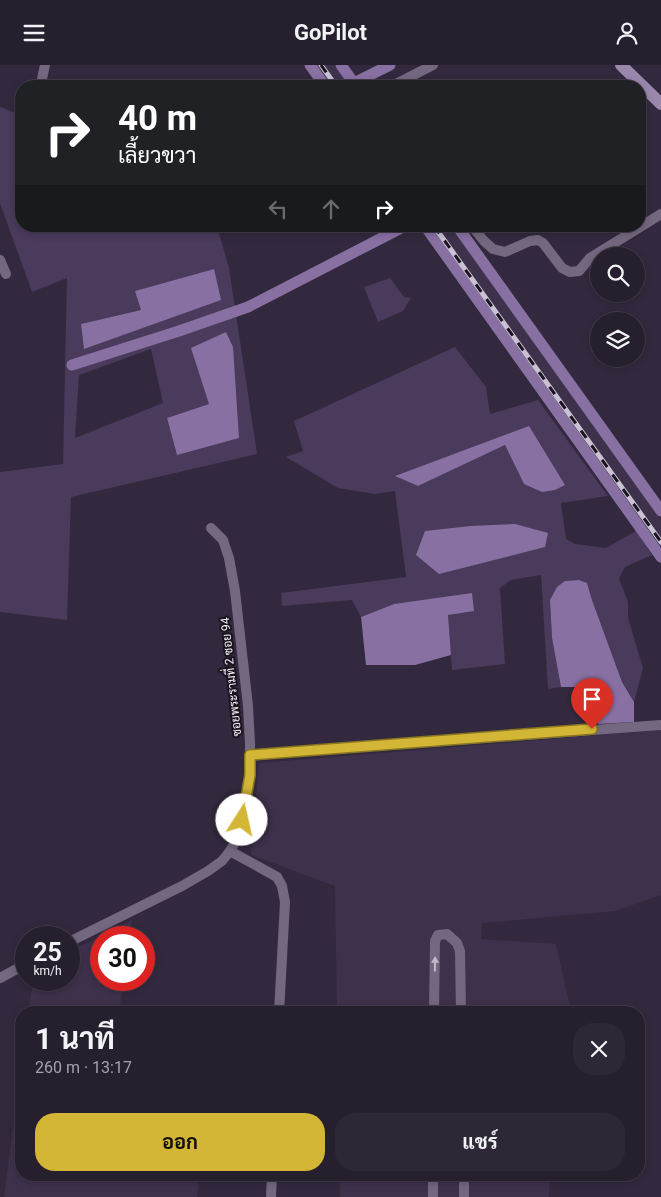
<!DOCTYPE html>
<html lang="th">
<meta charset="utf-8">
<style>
body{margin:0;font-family:Roboto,Sarabun,sans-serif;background:#2e2736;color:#f1f3f6;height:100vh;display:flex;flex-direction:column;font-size:19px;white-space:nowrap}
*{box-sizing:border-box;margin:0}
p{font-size:16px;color:#a4a2aa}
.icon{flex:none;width:28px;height:28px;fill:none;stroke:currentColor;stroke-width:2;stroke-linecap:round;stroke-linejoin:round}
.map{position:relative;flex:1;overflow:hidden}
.details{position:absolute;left:15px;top:941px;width:630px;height:175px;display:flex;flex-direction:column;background:#261f2e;border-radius:20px;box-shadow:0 2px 8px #0003,0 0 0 1px #423d4a}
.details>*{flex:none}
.top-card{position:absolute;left:15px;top:15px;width:631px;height:152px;border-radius:20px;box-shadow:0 2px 8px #0003,0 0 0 1px #423d4a;background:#202124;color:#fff;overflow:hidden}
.controls{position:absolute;left:590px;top:182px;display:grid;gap:10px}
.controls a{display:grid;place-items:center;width:55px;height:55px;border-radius:50%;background:#261f2e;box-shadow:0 2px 8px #0003,0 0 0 1px #423d4a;font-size:25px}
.speed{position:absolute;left:15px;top:861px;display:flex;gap:10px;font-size:25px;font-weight:700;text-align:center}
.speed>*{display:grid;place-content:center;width:65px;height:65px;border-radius:50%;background:#261f2e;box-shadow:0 2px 8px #0003,0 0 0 1px #423d4a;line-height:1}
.speed small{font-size:12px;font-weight:400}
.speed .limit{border:8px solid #d22;background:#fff;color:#111}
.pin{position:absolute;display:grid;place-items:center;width:42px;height:42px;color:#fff;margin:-51px -21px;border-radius:50% 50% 50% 0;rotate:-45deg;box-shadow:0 0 5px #0007}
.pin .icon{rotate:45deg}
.me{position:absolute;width:55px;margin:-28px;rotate:10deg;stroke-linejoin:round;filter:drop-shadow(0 0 4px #0008)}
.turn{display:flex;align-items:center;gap:18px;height:105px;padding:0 20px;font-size:22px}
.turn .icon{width:65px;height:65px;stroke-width:2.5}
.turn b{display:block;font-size:35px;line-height:42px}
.lanes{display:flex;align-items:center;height:48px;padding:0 20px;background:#0003;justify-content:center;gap:25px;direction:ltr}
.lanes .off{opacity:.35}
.round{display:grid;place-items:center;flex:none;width:52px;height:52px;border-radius:20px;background:#2e2736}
.head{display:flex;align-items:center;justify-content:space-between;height:85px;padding:0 20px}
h1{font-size:30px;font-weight:700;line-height:38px}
.primary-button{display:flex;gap:10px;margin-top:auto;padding:10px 20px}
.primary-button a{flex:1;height:58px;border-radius:20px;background:#d3b635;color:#111;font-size:20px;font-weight:700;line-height:58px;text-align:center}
.primary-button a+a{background:#2e2736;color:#f1f3f6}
header{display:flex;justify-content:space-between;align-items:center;height:65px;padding:0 20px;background:#261f2e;font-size:22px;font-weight:700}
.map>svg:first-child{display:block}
.built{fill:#3e314c}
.green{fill:#4a3a5b;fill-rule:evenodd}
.water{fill:#8970a3}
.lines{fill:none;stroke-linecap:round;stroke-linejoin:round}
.canal{stroke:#8970a3;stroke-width:11}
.minor{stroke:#73687f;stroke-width:10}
.secondary{stroke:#9988ac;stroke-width:12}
.rail-casing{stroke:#c9c2d2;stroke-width:5}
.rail{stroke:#19141e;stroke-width:3;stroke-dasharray:9;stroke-linecap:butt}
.oneway{fill:#c2bacb}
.route-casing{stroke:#897622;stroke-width:12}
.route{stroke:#d3b635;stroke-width:9}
.labels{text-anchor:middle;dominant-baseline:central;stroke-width:4;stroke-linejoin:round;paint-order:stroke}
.street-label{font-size:12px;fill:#f6f0fe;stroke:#19141e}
</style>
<header><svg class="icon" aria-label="menu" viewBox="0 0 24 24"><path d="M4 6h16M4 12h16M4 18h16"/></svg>GoPilot<svg class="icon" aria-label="person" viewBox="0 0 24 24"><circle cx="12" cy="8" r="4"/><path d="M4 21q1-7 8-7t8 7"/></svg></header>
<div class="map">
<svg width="661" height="1132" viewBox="0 0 661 1132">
<rect width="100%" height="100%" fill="#33293e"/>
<g class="built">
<polygon points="314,0 335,0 350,21 329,21"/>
<polygon points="427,161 451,161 661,455 661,485 546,328"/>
<polygon points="661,665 661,830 615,846 482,858 481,874 556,879 571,947 337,947 335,821 251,790 259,698"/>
<polygon points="132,855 129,872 101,872 101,915 124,915 119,947 28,947 33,915 69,915 69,887"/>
<polygon points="21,1002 21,1110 169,1110 199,1115 197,1132 4,1132"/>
<polygon points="340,1110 550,1110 549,1132 340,1132"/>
</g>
<g class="green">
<path d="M0,42L21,50V161H217L229,203L257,389L71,432L67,555L0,547V407L63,399L67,213L32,227L0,138ZM214,204L84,284L82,259L141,245L136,226ZM151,284L163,338L75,373L79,310ZM209,339L177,390L167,353Z"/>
<polygon points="390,213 404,232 411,233 403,246 378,257 364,222"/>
<path d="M455,282L486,322L490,349L538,335L608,431L561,438L566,474L575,479L606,483L636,466L652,490L625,502L619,513L628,537V553L643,603L634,637L622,617L592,535L587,518L579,515L565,516L550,535L552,573L561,622L548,624L541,510L511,515L500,523L505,599L452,605L448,550L472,529L394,539L361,552L352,535L282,541L281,528L406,512L395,426L375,429L338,423L286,392L303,386L294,356ZM529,361L524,419L505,380L418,421L396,411Z"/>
</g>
<g class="water">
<polygon points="214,204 221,235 84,284 81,259 141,245 135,226"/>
<polygon points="226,267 233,282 239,373 177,390 167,353 209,339 191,283"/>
<polygon points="529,361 565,420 555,425 542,427 524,419 505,380 418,421 395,411"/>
<polygon points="515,459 548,468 545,482 439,509 416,490 425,466 471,461"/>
<polygon points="579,515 587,518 592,535 622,617 634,637 634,657 598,659 595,622 561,622 552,573 550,535 557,522 565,516"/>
<polygon points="472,528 474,546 448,550 451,590 415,600 366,600 361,552 394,539"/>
</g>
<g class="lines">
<g class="canal">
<polyline points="310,0 325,21"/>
<polyline points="341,0 356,21"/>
<polyline points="354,18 390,0"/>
<polyline points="425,161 661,492"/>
<polyline points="457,161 661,446"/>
<polyline points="72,300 179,266 248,242 405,161"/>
</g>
<g class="minor">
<polyline points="42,14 45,0"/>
<polyline points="392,21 433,0"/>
<polyline points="472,161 484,176 493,184 505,187 530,176 538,175 543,178 562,203 570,207 579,206 590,193 661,149"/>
<polyline points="0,195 6,209"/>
<polyline points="250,690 661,660"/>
<polyline points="230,786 277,812 282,821 285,837 279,948"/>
<polyline points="69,877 182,821 208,806 222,796 230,786 237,774 242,755 250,710 250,678 248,641 235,526 229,493 223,475 211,463"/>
<polyline points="0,913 26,899"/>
<polyline points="434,948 435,876 438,870 447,869 457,878 460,886 461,948"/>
<polyline points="433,1110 433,1132"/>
<polyline points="464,1110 464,1132"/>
<polyline points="271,1132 272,1110"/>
</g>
<polyline class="secondary" points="621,0 661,39"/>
<g class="rail-casing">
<g id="rail">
<polyline points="321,0 336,21"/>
<polyline points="434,161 661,477"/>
</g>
</g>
<use href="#rail" class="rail"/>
</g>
<defs><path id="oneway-solid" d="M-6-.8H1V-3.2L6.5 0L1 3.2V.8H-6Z" transform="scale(1.25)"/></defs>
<use class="oneway" href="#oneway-solid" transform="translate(435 899) rotate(-89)"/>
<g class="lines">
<g class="route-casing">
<polyline id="route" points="242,755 250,710 250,690 592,664"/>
</g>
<use href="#route" class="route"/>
</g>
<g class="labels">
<g class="street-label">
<text transform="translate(231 612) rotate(-96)">ซอยพระรามที่ 2 ซอย 94</text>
</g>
</g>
</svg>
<div class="controls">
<a><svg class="icon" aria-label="search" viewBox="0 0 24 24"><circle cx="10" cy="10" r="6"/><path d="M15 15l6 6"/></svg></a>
<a><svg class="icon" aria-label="layers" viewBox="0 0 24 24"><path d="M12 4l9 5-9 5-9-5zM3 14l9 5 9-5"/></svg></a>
</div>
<div class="speed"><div>25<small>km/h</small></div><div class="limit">30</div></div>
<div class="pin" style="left:592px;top:664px;background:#d93025"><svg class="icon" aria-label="arrive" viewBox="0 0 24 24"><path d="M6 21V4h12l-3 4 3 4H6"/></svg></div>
<svg class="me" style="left:242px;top:755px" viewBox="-20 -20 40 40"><circle r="19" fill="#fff"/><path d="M0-13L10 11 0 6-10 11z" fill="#d3b635"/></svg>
<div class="top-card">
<div class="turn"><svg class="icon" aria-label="right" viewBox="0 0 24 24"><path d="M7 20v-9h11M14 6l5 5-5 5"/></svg><div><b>40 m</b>เลี้ยวขวา</div></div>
<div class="lanes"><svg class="icon off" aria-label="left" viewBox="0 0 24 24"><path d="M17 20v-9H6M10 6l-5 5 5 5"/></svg><svg class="icon off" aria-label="ahead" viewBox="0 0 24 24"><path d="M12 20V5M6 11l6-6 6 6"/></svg><svg class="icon" aria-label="right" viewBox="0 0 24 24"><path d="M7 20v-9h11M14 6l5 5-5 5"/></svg></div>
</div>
<section class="details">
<div class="head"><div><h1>1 นาที</h1><p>260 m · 13:17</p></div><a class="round"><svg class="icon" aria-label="close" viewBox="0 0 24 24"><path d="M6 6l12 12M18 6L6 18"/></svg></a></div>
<div class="primary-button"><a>ออก</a><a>แชร์</a></div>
</section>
</div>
